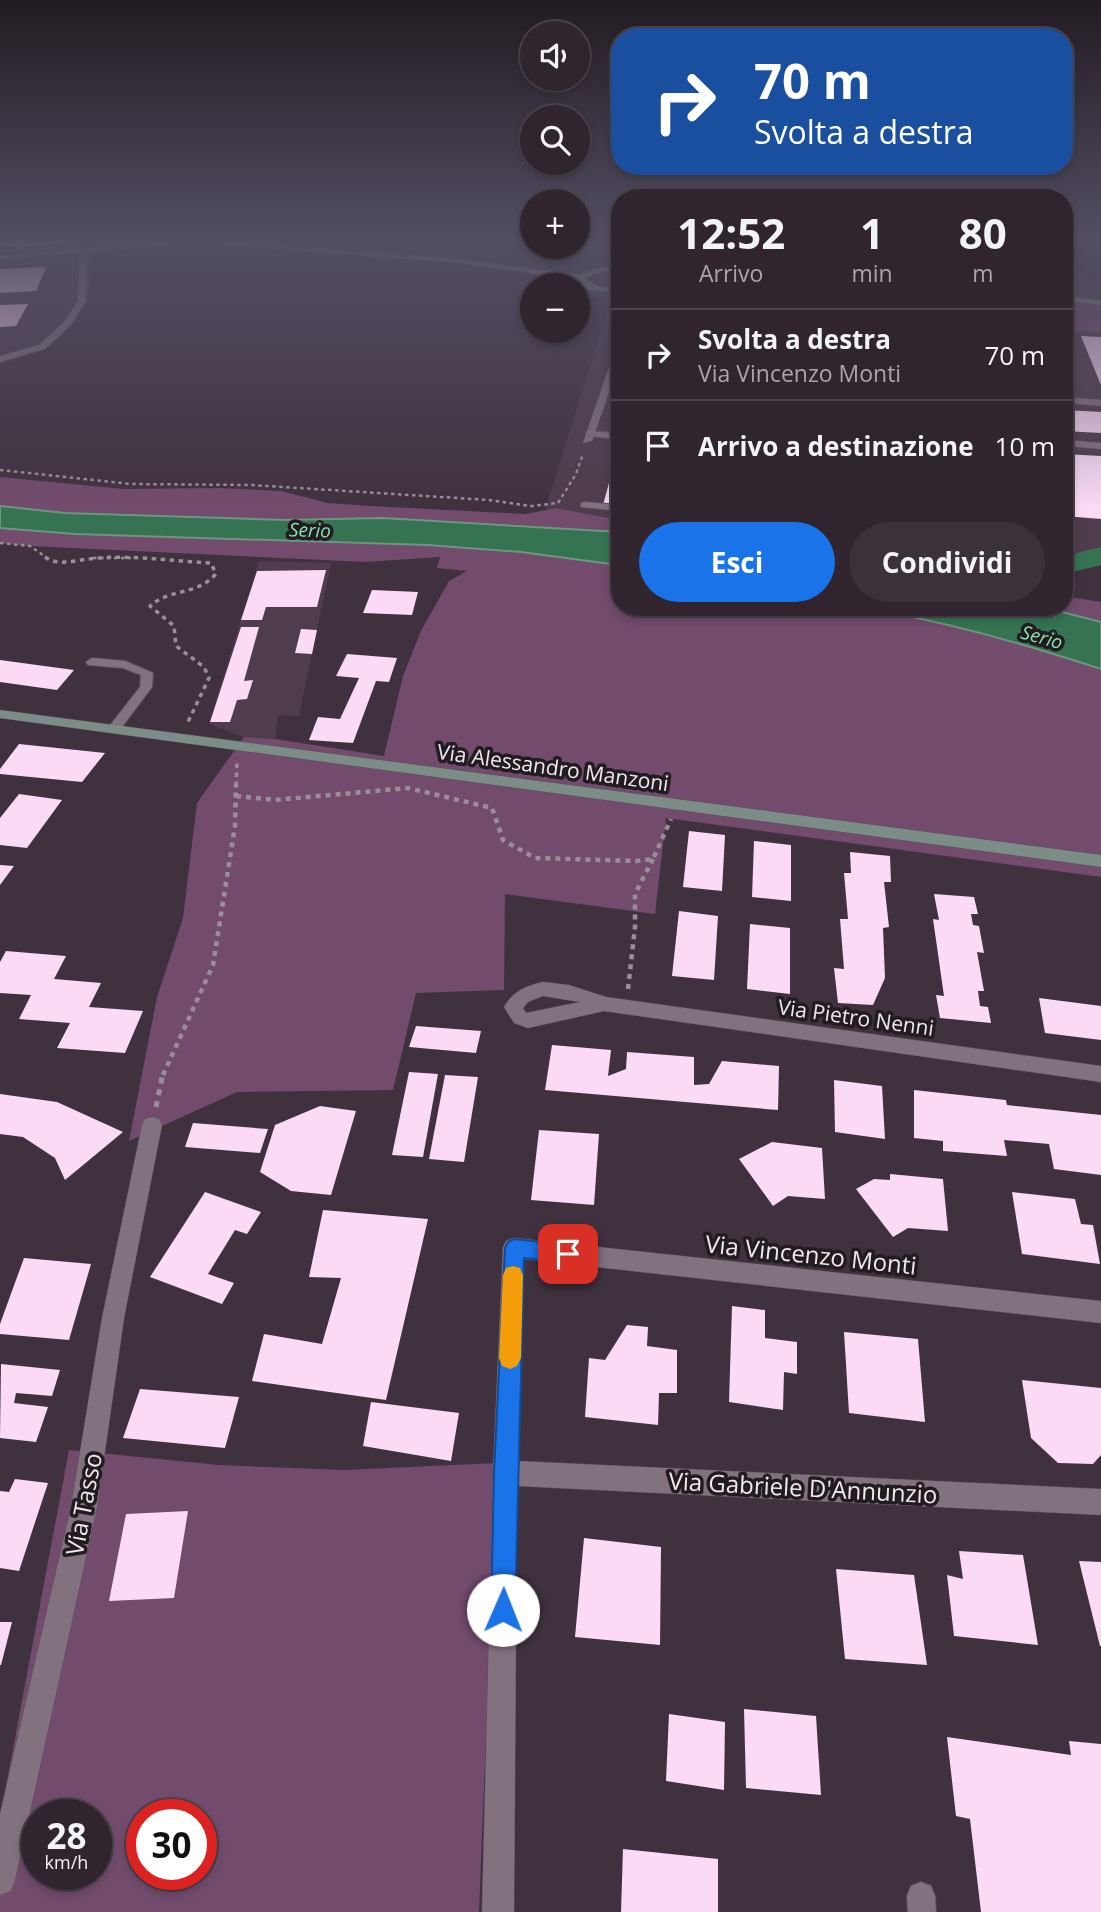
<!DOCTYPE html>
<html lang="it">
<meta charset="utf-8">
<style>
body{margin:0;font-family:"Open Sans",sans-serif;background:#3c313a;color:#f1f3f6;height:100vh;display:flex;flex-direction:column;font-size:26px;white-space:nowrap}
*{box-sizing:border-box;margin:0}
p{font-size:23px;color:#a8a5aa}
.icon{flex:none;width:38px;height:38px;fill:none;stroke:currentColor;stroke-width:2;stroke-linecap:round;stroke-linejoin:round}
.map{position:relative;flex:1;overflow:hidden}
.details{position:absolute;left:611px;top:189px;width:462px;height:427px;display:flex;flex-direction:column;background:#30252e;border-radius:28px;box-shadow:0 4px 10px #0003,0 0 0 2px #4b424a}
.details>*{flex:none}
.top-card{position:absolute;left:611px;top:28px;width:462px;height:147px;border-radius:28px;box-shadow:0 4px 10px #0003,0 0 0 2px #4b424a;background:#1a4fa0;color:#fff;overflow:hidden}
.buttons{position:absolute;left:520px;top:21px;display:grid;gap:14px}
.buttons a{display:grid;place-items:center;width:70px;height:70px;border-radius:50%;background:#30252e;box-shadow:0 4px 10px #0003,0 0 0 2px #4b424a;font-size:35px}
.speed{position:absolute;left:21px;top:1799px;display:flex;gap:14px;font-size:35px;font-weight:700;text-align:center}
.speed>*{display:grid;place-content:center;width:91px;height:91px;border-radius:50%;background:#30252e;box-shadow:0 4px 10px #0003,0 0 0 2px #4b424a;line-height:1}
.speed small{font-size:18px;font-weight:400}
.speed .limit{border:10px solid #d22;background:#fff;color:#111}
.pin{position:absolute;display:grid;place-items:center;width:60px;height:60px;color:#fff;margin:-30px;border-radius:14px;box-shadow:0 4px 10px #0006}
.me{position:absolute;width:77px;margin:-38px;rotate:1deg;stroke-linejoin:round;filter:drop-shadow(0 0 5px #0008)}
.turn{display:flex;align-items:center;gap:24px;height:147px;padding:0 28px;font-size:32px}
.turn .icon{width:91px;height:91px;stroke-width:2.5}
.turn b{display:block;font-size:49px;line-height:60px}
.eta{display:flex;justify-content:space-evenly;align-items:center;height:119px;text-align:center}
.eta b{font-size:42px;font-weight:700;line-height:49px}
.action{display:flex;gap:14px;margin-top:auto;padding:14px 28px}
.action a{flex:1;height:80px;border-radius:42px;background:#1a73e8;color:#fff;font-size:28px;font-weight:700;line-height:80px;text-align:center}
.action a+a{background:#3c313a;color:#f1f3f6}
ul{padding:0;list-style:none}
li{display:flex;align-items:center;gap:21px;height:91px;padding:0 28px;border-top:2px solid #4b424a}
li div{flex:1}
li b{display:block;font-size:26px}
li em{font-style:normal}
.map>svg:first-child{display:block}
.built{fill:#4f3c4c}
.green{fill:#724b6d;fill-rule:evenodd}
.water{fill:#357352;stroke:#6d9681;stroke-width:2}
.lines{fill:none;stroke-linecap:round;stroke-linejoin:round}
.river{fill:#357352;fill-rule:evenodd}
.building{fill:#fbdaf6}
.lane-casing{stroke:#5b4f59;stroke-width:2}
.street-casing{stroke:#5b4f59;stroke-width:1}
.secondary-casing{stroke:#5b4f59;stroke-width:1}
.path-far4{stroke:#9a8e98;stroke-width:2;stroke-dasharray:2.5 2.5;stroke-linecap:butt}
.path-far3{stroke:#9a8e98;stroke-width:2.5;stroke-dasharray:3.5 3.5;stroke-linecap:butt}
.path-far2{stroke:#9a8e98;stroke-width:3.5;stroke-dasharray:4.5 4.5;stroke-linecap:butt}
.path-far1{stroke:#9a8e98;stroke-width:4.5;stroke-dasharray:5 5;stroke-linecap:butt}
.path{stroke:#9a8e98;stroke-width:5;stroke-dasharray:6 6;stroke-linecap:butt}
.lane{fill:#82717f;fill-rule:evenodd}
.street{fill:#82717f;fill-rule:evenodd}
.secondary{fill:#7c8d87;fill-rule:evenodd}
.route{fill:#1a73e8;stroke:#114b97;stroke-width:2}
.slow{fill:#f59e0b}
.labels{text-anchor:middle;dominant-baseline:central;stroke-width:7;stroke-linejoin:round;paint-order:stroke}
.far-water-label{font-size:19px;font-style:italic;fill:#86e1ae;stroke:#221c21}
.street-label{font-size:21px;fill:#f0e7ee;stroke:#221c21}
.near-street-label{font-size:24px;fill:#f0e7ee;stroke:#221c21}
</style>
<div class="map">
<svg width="1101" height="1912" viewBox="0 0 1101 1912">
<rect width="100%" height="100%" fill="#40313e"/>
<g class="built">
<polygon points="131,244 100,253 92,258 90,289 85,309 64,334 33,354 0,364 0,255"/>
<polygon points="619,264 619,520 556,508 545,510 608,309 599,299 567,281 583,270"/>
<polygon points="1064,266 1101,283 1101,306 1064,301"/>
<polygon points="1064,330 1101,332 1101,565 1064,573"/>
<polygon points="259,561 331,563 299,716 278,715 275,739 244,737 209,724"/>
</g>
<g class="green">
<polygon points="66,239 160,239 82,250 0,255 0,246 37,248 76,242"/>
<polygon points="1064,299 1101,304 1101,333 1064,330"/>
<polygon points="0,477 124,489 219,488 281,491 328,503 372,506 526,514 556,508 619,520 619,532 383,518 285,520 65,513 0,506"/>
<polygon points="0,528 75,534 428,545 522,552 619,565 620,607 858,607 921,618 1037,648 1101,669 1101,877 666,818 655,914 505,894 504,990 416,993 393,1090 237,1092 129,1141 157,997 183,918 197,803 244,737 275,739 384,756 403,676 421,631 449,581 467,571 437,568 440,557 365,562 30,546 0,543"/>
<polygon points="1064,596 1101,602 1101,622 1043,607 1064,607"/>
<path d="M69,1450L219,1465L344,1470L497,1463L479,1912H0V1818ZM37,1815H96V1874H37ZM142,1815H201V1874H142Z"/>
</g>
<g class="water">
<polygon points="0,506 65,513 285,520 383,518 619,532 619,565 521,552 428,545 75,534 0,528"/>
<path d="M858,607H1043L1101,622V669C1021,643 941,620 858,607Z"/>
</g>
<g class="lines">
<polygon class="river" points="1101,547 1101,565 1064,574 1064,556"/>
</g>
<g class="building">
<polygon points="3,239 66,239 78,242 21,248 0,246 0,241"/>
<polygon points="46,267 36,291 0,293 0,269"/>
<polygon points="28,304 16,326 0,327 0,305"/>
<polygon points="1081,336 1101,337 1101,385"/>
<polygon points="1064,367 1073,391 1064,390"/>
<polygon points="1064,410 1101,412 1101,433 1064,431"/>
<polygon points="619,446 620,506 603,505"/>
<polygon points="1064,454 1101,456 1101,519 1064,516"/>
<polygon points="326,570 317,607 266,607 262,620 241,620 257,571"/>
<polygon points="372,590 418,592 412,615 363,613"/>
<polygon points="241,627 259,627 244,681 253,680 247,699 237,700 230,722 210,722"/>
<polygon points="301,629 317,630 312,654 295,653"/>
<polygon points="347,654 397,658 389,682 376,681 353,743 309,740 318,717 340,719 359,678 336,676"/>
<polygon points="0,660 74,670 57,690 0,682"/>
<polygon points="19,744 105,753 82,782 0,774 0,769"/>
<polygon points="19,794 62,800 27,848 0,845 0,818"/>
<polygon points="689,831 725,835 722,891 683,887"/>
<polygon points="754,841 791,845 791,901 752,897"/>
<polygon points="850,852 890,856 891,882 884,882 889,927 883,928 885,978 873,1005 838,1003 834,968 844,969 840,919 848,919 844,873 851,873"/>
<polygon points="0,865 14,866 0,885"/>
<polygon points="934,894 974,897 978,914 971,914 973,925 979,926 984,953 977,952 984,991 978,991 980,1006 988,1007 991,1023 940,1018 936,995 944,996 933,919 939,920"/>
<polygon points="679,911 718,916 714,980 672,976"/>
<polygon points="750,924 790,928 790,994 747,989"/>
<polygon points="6,951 66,956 54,979 101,983 89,1007 143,1011 125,1053 57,1048 70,1023 19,1019 31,995 0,993 0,962"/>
<polygon points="1039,998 1101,1006 1101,1040 1045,1033"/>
<polygon points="416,1026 481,1031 476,1053 409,1047"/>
<polygon points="552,1045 611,1050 608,1076 626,1069 627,1052 694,1057 694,1085 709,1084 722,1061 779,1066 778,1110 545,1090"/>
<polygon points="409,1072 438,1074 423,1157 392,1155"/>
<polygon points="445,1075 478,1077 464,1162 429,1159"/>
<polygon points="834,1080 882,1086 885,1139 835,1132"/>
<polygon points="914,1090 1006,1100 1007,1105 1101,1115 1101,1175 1054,1169 1049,1144 1004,1140 1007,1156 943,1151 943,1141 914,1138"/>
<polygon points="0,1094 57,1102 123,1132 65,1180 55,1158 23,1137 0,1134"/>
<polygon points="320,1106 356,1111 331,1195 291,1191 260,1172 275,1125"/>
<polygon points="193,1123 268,1129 260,1153 185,1147"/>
<polygon points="539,1130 599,1134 594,1205 531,1200"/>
<polygon points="772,1142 822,1148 825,1199 788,1196 773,1206 739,1159"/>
<polygon points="890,1174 943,1179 948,1231 908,1228 893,1237 856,1189 874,1179 890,1180"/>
<polygon points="205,1192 261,1212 247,1234 235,1230 208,1274 234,1283 222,1304 150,1277"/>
<polygon points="1012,1192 1075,1199 1081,1224 1093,1225 1100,1264 1022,1254"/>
<polygon points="323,1210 428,1219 386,1400 252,1381 264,1334 322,1344 341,1278 309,1277"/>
<polygon points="24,1258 91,1264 69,1340 0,1334 0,1324"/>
<polygon points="732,1306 765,1310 765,1338 797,1342 797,1374 784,1372 783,1410 729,1402"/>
<polygon points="627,1325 648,1327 647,1346 677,1350 677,1393 659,1393 658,1425 585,1417 589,1358 605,1360"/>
<polygon points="844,1332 918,1339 925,1422 849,1413"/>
<polygon points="1,1364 60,1370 52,1396 16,1393 14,1403 48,1407 36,1442 0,1438"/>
<polygon points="1022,1380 1101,1388 1101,1455 1093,1464 1058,1463 1031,1438"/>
<polygon points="140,1389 239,1397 225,1448 123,1438"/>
<polygon points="371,1402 459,1413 451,1461 363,1446"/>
<polygon points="15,1479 48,1483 19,1571 0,1568 0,1491 9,1492"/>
<polygon points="188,1511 174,1598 109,1601 126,1514"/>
<polygon points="584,1538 661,1547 660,1645 575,1637"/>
<polygon points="959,1551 1023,1555 1038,1645 954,1636 947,1575 963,1579"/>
<polygon points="1079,1561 1101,1562 1101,1646 1100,1646"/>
<polygon points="836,1569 914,1575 927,1665 845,1659"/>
<polygon points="0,1622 12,1622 1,1665 0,1665"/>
<polygon points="744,1709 816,1716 821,1795 746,1788"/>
<polygon points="669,1714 725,1722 724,1790 666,1781"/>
<polygon points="947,1737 1071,1755 1069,1741 1101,1744 1101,1912 981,1912 970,1819 956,1816"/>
<polygon points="623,1849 718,1859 718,1912 621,1912"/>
</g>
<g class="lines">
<g class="lane-casing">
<g id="lane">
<polygon points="589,431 620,433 620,439 586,436 586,432"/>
<polygon points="1064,440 1101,443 1101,449 1064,446"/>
<polygon points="585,502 620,505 620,511 581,507 581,503"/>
<polygon points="92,658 125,661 153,673 152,687 119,731 114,732 108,728 140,687 141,675 123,668 88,665 86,662"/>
<polygon points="921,1882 931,1886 935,1896 936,1912 908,1912 907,1896 911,1886"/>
</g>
</g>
<g class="street-casing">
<g id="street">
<polygon points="84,249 88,251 86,301 71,325 45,349 0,362 0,356 39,345 65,321 78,301 80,251"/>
<polygon points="610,289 620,293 620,300 610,293"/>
<polygon points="620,344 620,361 592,441 583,443 616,347"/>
<polygon points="1064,397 1101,400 1101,406 1064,403"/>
<path d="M543,982L569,985L606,997L1101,1066V1082L604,1011L528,1028L514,1023L504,1007C513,991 526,986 543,982ZM543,996L580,1002L526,1013L523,1008L528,1002Z"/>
<polygon points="152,1117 159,1119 162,1125 124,1318 97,1507 15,1880 11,1891 0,1895 0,1814 71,1507 102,1318 142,1125 145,1119"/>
<polygon points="514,1238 1101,1301 1101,1323 524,1259 518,1461 1101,1489 1101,1515 517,1486 514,1912 482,1912 493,1473 503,1248 506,1241"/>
</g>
</g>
<g class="secondary-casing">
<g id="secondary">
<polygon points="200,239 459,259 580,275 594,269 620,266 620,270 596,273 585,279 599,287 620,289 620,293 589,290 578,280 459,263 197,243 0,259 0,255"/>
<polygon points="1064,296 1101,301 1101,305 1064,300"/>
<polygon points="0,710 1101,855 1101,867 0,718"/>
</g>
</g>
<polyline class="path-far4" points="613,335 620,316"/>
<g class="path-far3">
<polyline points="0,470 131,484 251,485 489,500 531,506 558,503 576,474 583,454"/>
<polyline points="0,543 30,546 47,558"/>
<polyline points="93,558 131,558"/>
</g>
<g class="path-far2">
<path d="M45,557C57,566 74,561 88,559C128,554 171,561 211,563L216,574C196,596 170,588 150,606L174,626L176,646L204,667L209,678L187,724"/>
<polyline points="236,786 237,762"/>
</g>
<g class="path-far1">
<polyline points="236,796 275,800 408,788 492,808 503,840 535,858 636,861 653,859 671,819"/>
<polyline points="628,989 635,927 635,894 653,859"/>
<polyline points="163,1075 213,965 235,826 236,784"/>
</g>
<polyline class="path" points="156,1107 163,1073"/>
<use href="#lane" class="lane"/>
<use href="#street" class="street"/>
<use href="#secondary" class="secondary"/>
</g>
<linearGradient id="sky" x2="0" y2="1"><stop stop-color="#231b22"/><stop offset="0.47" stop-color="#534e63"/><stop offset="1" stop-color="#534e63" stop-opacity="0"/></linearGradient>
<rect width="1101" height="507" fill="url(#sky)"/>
<polygon class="route" points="514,1239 568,1245 575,1247 578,1254 575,1260 568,1263 524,1258 515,1610 512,1619 503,1622 494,1619 491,1610 494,1473 505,1248 508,1242"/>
<polygon class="slow" points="513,1266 520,1268 523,1275 521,1358 517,1366 510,1369 502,1366 499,1358 503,1275 506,1268"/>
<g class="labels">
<g class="far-water-label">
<text transform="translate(310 530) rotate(2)">Serio</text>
<text transform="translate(1042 637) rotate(16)">Serio</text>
</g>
<g class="street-label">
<text transform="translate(553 767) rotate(8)">Via Alessandro Manzoni</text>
<text transform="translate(856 1017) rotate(8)">Via Pietro Nenni</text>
</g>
<g class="near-street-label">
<text transform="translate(811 1254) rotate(6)">Via Vincenzo Monti</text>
<text transform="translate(803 1487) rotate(3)">Via Gabriele D'Annunzio</text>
<text transform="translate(83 1504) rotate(-79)">Via Tasso</text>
</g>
</g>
</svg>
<div class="buttons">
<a><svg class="icon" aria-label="sound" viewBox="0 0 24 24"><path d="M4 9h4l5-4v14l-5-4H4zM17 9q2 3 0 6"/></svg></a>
<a><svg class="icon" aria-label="search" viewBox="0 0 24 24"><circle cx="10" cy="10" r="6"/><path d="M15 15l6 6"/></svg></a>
<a>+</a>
<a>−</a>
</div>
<div class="speed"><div>28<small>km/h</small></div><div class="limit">30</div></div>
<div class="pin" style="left:568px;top:1254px;background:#d93025"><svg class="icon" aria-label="arrive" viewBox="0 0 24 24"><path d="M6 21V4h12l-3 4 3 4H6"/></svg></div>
<svg class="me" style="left:503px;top:1610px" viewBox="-20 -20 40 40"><circle r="19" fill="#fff"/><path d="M0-13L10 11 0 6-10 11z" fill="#1a73e8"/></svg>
<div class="top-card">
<div class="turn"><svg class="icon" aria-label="right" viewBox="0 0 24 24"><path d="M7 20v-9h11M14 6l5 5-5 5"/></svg><div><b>70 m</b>Svolta a destra</div></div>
</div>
<section class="details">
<div class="eta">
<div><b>12:52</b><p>Arrivo</p></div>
<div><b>1</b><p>min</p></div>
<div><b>80</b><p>m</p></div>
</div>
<ul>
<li><svg class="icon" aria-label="right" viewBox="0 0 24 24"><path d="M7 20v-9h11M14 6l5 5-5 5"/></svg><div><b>Svolta a destra</b><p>Via Vincenzo Monti</p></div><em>70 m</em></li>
<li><svg class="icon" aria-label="arrive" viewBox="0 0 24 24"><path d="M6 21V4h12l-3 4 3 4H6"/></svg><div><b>Arrivo a destinazione</b></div><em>10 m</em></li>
</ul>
<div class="action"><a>Esci</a><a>Condividi</a></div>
</section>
</div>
